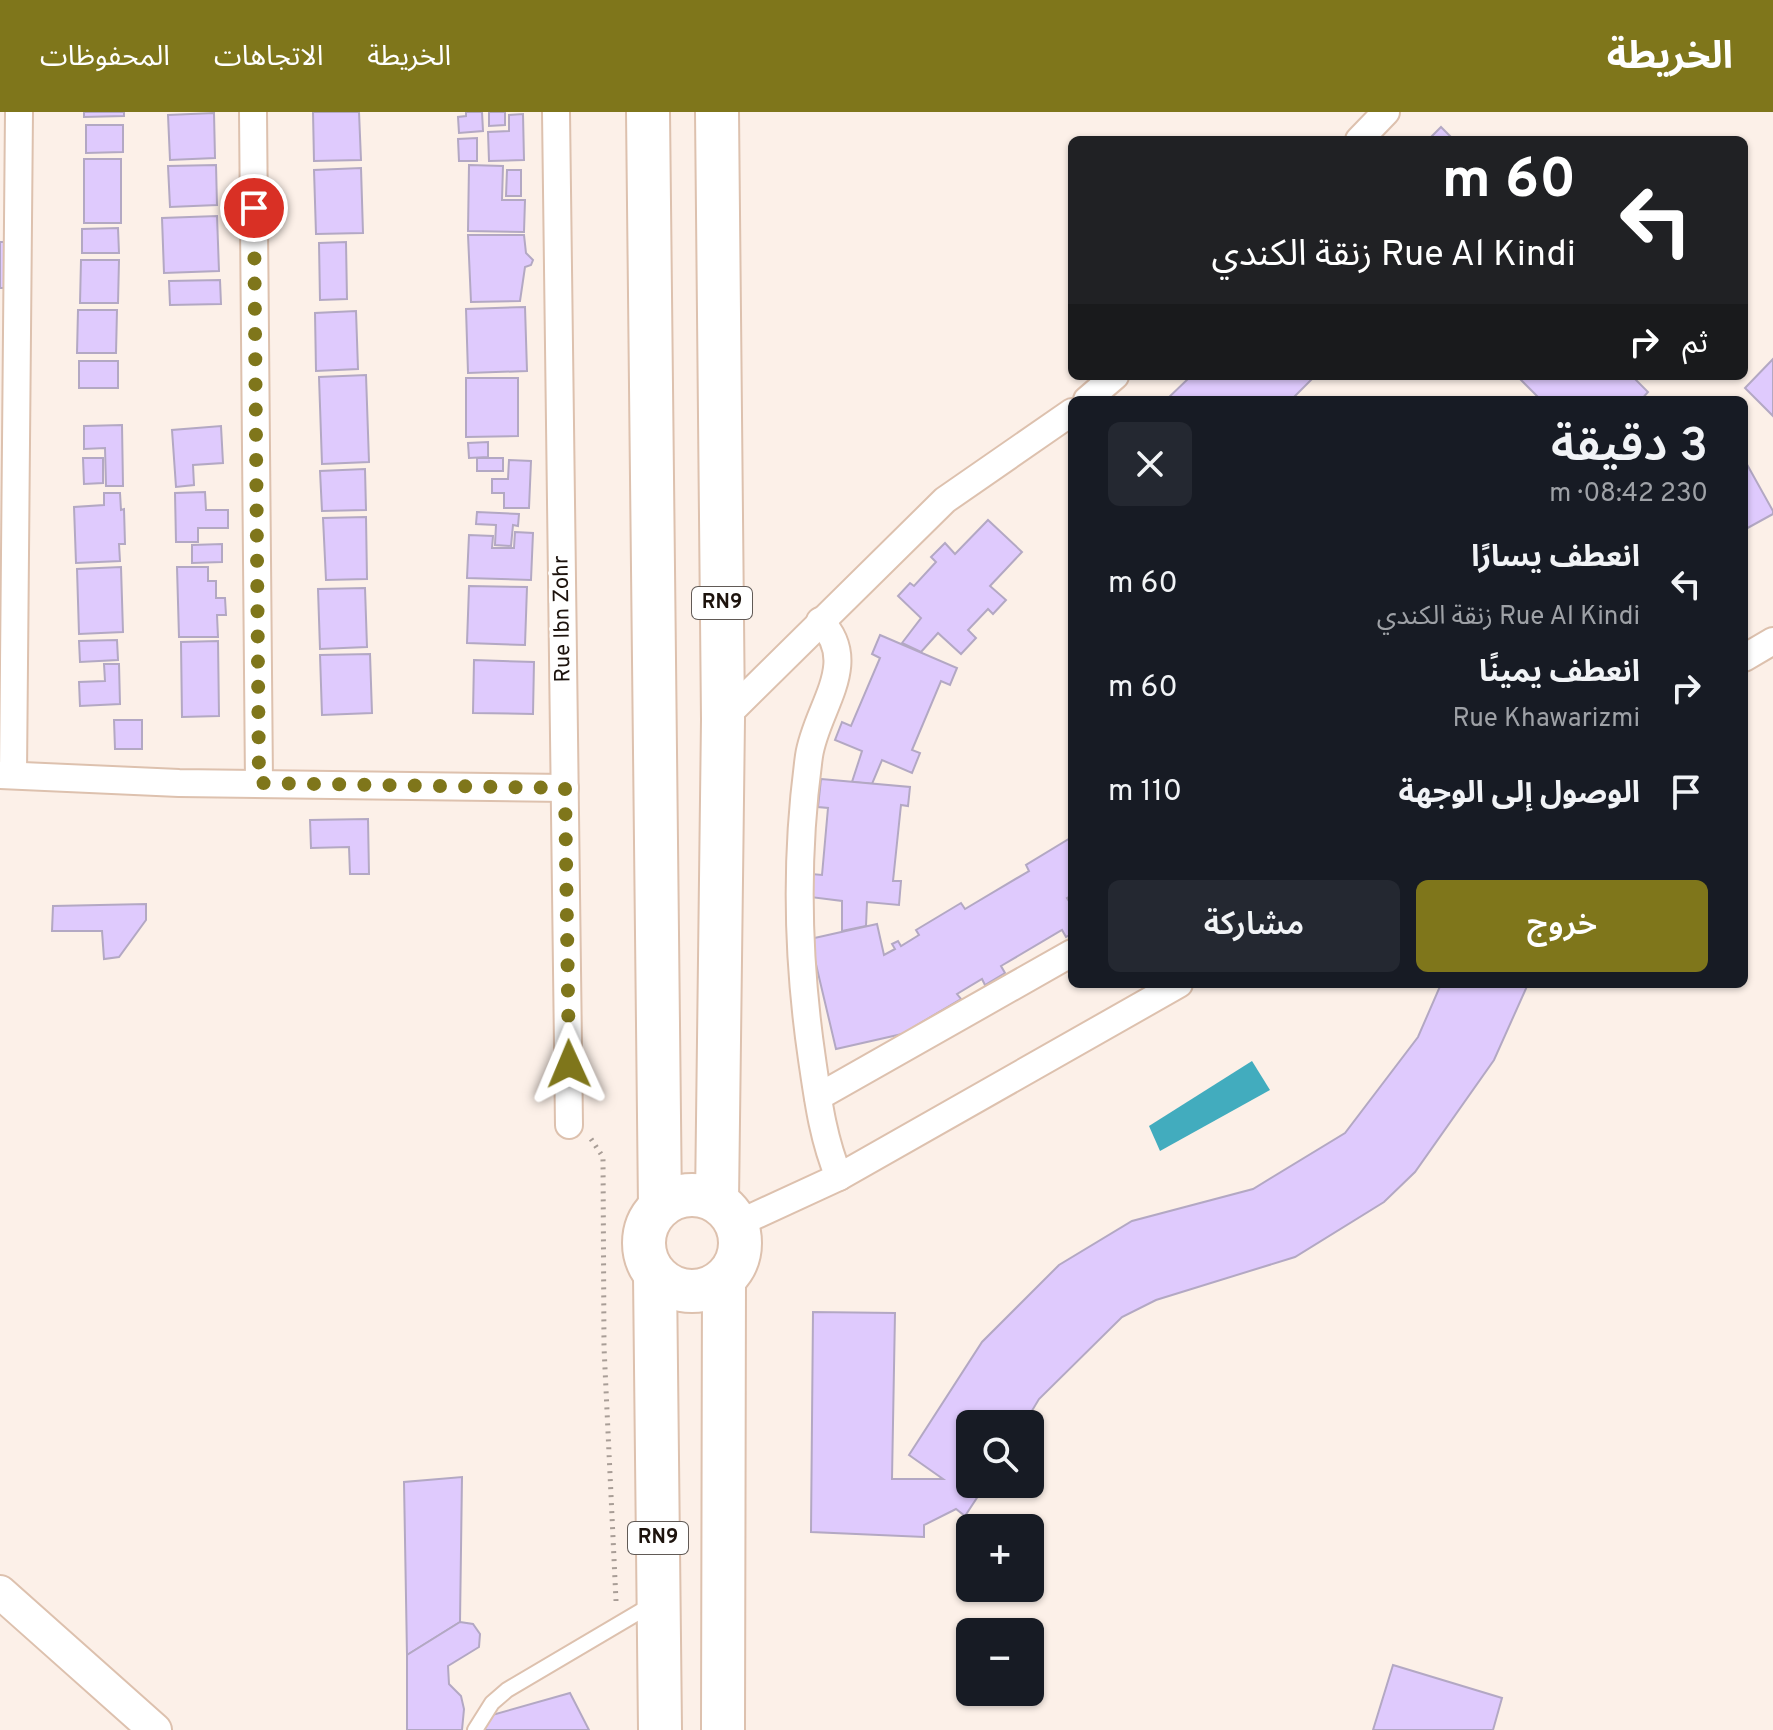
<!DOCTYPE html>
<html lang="ar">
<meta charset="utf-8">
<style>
body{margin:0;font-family:Overpass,"Noto Sans Arabic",sans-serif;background:#242831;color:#f1f3f6;direction:rtl;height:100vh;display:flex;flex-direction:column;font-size:30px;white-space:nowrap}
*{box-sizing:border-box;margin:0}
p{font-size:26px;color:#9ea1a6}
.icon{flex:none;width:44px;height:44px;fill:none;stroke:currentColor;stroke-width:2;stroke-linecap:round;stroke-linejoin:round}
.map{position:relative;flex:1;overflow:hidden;direction:ltr}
.drawer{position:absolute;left:1068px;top:284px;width:680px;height:592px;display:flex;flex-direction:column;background:#171b24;border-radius:12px;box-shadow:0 2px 6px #0004;direction:rtl}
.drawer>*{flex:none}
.banner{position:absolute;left:1068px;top:24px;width:680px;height:244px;border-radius:12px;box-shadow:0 2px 6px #0004;direction:rtl;background:#202124;color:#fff;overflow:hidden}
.fabs{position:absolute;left:956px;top:1298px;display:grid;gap:16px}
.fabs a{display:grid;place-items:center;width:88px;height:88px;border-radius:12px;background:#171b24;box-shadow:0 2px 6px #0004;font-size:40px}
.pin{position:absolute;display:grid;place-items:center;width:68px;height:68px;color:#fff;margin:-34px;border:4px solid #fff;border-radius:50%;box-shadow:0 2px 8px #0007}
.me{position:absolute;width:88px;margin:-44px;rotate:359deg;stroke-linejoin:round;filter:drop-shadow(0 0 6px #0008)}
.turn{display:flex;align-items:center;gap:28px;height:168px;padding:0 40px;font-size:36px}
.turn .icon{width:104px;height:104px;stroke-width:2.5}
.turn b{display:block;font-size:56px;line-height:68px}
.then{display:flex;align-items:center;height:76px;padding:0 40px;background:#0003;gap:16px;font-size:30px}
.round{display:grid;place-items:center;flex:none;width:84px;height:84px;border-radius:12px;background:#242831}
.headline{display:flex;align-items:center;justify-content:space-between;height:136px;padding:0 40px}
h1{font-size:48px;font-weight:600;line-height:60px}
.primary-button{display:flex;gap:16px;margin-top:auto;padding:16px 40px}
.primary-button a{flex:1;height:92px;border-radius:12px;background:#7f761b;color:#fff;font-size:32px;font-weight:600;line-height:92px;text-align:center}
.primary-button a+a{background:#242831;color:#f1f3f6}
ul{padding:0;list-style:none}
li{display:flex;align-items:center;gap:24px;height:104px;padding:0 40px}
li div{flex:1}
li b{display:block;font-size:30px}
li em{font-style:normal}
header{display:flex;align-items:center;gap:48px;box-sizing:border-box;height:112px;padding:0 40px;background:#7f761b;color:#fff}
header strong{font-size:38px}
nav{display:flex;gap:44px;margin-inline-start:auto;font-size:28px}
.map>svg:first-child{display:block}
.water{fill:#42acbe}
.building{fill:#dfcafd;stroke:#b3a8c3;stroke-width:2}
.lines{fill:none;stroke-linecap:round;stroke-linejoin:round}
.service-casing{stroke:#ddc1ae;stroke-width:18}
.minor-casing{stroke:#ddc1ae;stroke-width:30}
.tertiary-casing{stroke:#ddc1ae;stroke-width:36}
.primary-casing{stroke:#ddc1ae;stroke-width:46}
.path{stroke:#a89d96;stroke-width:5;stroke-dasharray:2 6;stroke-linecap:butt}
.service{stroke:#fff;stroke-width:14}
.minor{stroke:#fff;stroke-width:26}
.tertiary{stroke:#fff;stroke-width:32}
.primary{stroke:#fff;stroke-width:42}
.route{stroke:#7f761b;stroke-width:14;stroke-dasharray:0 25.2}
.labels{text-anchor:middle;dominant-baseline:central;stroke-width:7;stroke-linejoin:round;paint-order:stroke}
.shield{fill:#fff;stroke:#615a56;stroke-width:2}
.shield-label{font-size:20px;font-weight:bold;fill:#1d130d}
.street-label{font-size:22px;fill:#1d130d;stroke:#fff}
</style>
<header>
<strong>الخريطة</strong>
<nav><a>الخريطة</a><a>الاتجاهات</a><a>المحفوظات</a></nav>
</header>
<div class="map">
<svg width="1773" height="1618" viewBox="0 0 1773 1618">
<rect width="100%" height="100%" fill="#fcf0e8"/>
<polygon class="water" points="1252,949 1270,978 1160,1039 1149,1014"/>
<g class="building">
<polygon points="84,0 124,0 124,4 84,5"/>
<polygon points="313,0 359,0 361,48 314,49"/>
<polygon points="466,0 482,0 483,19 459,21 458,5 466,4"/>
<polygon points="489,0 505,0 505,13 489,14"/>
<polygon points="214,1 215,46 170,48 168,3"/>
<polygon points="523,2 524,48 489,49 488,20 509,19 509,3"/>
<polygon points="86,13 123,13 123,40 86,41"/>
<polygon points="1441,15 1454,28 1428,28"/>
<polygon points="477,26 477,49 459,49 458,27"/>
<rect x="84" y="47" width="37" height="64"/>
<polygon points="216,53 217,93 170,95 168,54"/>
<polygon points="469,53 503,54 502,88 525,88 524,120 468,119"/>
<polygon points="361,56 363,121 316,122 314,58"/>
<polygon points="507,58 521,58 521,84 506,84"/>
<polygon points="217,104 219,159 164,161 162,106"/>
<polygon points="118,116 119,141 82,141 82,117"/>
<polygon points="468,123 524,123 526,141 533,148 531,153 525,155 520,189 471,190"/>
<polygon points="0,130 9,130 8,176 0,176"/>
<polygon points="346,130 347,187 320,188 319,131"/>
<polygon points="81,148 119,148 118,191 80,191"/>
<polygon points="220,168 221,192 170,193 169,169"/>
<polygon points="525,195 527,259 468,261 466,197"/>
<polygon points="78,198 117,198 116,241 77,241"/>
<polygon points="356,199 358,257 316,259 315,201"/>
<polygon points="1773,247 1773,304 1745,276"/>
<rect x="79" y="249" width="39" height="27"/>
<polygon points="366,263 369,350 322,352 319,265"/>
<polygon points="1191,264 1315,264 1291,288 1166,288"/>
<polygon points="1517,264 1632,264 1648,280 1641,288 1541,288"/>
<polygon points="466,266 518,266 518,324 466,325"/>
<polygon points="122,313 123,374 106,374 105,336 84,337 84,314"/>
<polygon points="221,314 223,351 193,353 194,373 176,375 172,318"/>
<polygon points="488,330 488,345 469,346 468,331"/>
<polygon points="83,346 103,346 103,371 84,372"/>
<rect x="477" y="346" width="26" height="13"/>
<polygon points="1744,347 1773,399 1773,402 1744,418"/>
<polygon points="509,348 531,349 529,396 504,396 504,381 492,381 492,367 508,367"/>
<polygon points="365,357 366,398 322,399 320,359"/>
<polygon points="205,380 206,398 228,398 228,416 198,416 198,430 176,430 175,381"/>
<polygon points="104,381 120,381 121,398 124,397 125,432 119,432 120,449 76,451 74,395 104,393"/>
<polygon points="477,400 519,402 518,414 513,413 511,434 495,433 496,413 476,412"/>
<polygon points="366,405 367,467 326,468 323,406"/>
<polygon points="988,408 1022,440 990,474 1006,488 993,502 988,497 968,518 976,526 961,542 938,521 921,540 902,531 921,506 898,484 910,471 914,474 936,450 931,445 945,431 955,442"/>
<polygon points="515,420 533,421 531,468 467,466 469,423 493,424 492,436 514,436"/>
<polygon points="222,432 222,450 192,451 192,433"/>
<polygon points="121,455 123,520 79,522 77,457"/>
<polygon points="177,455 208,455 208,469 216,469 216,486 225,486 226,503 217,503 218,525 179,525"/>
<polygon points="469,474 527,475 525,533 467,531"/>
<polygon points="365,476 367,535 320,537 318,477"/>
<polygon points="880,523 957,556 950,573 941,569 912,638 920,641 912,661 882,648 872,672 852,670 862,639 835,628 842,610 851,614 880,546 872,542"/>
<polygon points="117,528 118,548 80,550 79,529"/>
<polygon points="218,529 219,604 182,605 181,530"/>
<polygon points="370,542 372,601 322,603 320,543"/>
<polygon points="474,548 534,550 533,602 473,601"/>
<polygon points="104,552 119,552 120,592 80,594 79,570 105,569"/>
<polygon points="114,608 142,608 142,637 115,637"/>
<polygon points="821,667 910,675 908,694 901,693 893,769 901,769 899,793 867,790 866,814 842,819 842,789 810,785 812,762 822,763 828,696 818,695"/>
<polygon points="368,707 369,762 350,762 349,735 311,736 310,708"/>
<polygon points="1072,725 1072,783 1067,786 1072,794 1072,822 1066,825 1062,818 1001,854 1005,861 985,873 982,867 957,882 961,887 902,922 836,937 810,827 877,812 884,843 895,837 892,832 898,829 901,834 919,823 916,818 961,791 965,797 1029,759 1026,753"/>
<polygon points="146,792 146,808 119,845 104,847 102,819 52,819 53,794"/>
<polygon points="1441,872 1528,872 1494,948 1415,1060 1384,1090 1295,1145 1156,1188 1122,1205 1039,1287 1024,1312 970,1312 970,1372 986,1372 965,1404 956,1397 924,1413 924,1425 811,1420 813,1200 895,1201 892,1367 943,1367 909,1343 982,1230 1059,1153 1132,1109 1253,1077 1345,1021 1418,925"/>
<polygon points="462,1365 460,1510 407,1543 404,1370"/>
<polygon points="460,1510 473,1512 480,1522 479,1535 448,1554 449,1572 461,1584 464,1597 462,1618 407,1618 407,1543"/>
<polygon points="1393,1553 1502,1586 1493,1618 1373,1618"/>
<polygon points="570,1581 589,1618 484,1618 485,1605"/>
</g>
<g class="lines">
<g class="service-casing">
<polyline id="service" points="475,1618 492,1591 507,1578 651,1493"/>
</g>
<g class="minor-casing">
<g id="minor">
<polyline points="253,0 259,671"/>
<polyline points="556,0 569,1013"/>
<polyline points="1359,28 1386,0"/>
<polyline points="1087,288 1115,264"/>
<path d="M820,509C862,551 816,596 809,644C795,746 797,845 812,947C818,988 823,1027 839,1065"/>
<polyline points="1744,546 1773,529"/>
<polyline points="723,607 945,388 1072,300"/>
<polyline points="13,662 19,0"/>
<polyline points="0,663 179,671 565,676"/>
<polyline points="818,985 1072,841"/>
<polyline points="737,1112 839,1065 1179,872"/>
</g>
</g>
<g class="tertiary-casing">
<polyline id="tertiary" points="0,1480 155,1618"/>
</g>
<g class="primary-casing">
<g id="primary">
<polyline points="648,0 660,1095"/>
<circle cx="692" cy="1131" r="48"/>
<polyline points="717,1089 723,607 717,0"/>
<polyline points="655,1164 660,1618"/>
<polyline points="723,1618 724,1168"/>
</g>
</g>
<polyline class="path" points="591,1027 603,1045 604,1235 616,1489"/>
<use href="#service" class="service"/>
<use href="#minor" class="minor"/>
<use href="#tertiary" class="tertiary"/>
<use href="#primary" class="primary"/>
</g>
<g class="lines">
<polyline class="route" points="254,96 259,671 565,676 569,952"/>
</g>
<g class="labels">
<g class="shield">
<rect x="692" y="475" width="60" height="32" rx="6"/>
<rect x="628" y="1410" width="60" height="32" rx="6"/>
</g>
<g class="shield-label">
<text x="722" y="491">RN9</text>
<text x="658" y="1426">RN9</text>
</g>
<g class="street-label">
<text transform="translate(563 507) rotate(-91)">Rue Ibn Zohr</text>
</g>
</g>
</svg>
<div class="fabs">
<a><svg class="icon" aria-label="search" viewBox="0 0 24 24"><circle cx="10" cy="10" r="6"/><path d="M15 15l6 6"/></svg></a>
<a>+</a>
<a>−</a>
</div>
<div class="pin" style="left:254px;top:96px;background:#d93025"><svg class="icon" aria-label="arrive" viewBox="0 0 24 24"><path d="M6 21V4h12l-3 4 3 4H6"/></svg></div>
<svg class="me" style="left:569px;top:952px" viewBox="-20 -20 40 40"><path d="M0-17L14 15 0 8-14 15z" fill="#7f761b" stroke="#fff" stroke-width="4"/></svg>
<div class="banner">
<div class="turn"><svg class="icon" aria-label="left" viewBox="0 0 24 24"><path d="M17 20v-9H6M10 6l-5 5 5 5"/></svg><div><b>60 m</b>Rue Al Kindi زنقة الكندي</div></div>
<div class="then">ثم<svg class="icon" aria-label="right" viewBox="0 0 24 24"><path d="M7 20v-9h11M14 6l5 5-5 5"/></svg></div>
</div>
<section class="drawer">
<div class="headline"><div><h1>3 دقيقة</h1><p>230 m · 08:42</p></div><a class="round"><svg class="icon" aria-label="close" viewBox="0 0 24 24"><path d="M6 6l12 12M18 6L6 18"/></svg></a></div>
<ul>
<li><svg class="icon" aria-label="left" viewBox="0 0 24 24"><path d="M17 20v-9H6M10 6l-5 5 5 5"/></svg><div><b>انعطف يسارًا</b><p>Rue Al Kindi زنقة الكندي</p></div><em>60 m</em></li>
<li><svg class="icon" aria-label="right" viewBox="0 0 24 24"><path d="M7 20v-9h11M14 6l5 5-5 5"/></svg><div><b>انعطف يمينًا</b><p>Rue Khawarizmi</p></div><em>60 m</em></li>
<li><svg class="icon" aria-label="arrive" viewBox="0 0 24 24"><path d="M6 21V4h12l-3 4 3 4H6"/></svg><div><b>الوصول إلى الوجهة</b></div><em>110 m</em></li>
</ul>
<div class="primary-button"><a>خروج</a><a>مشاركة</a></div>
</section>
</div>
